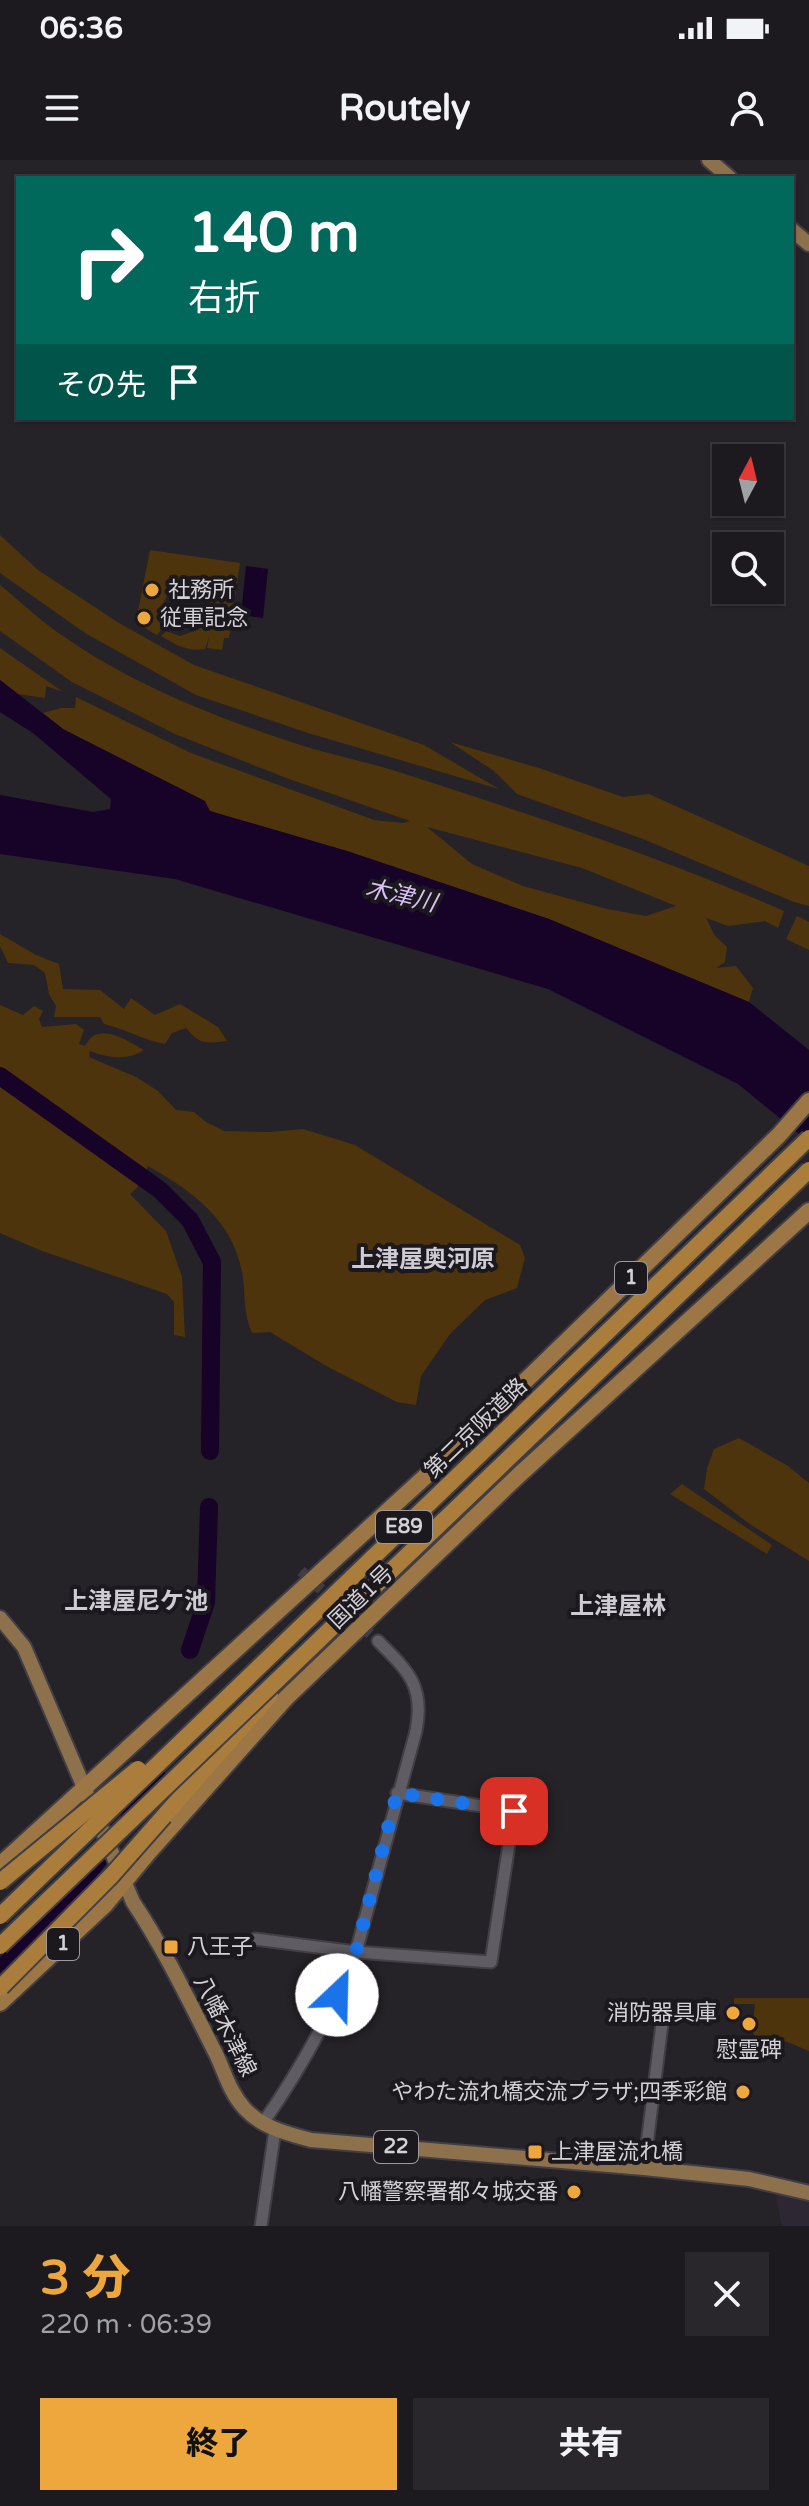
<!DOCTYPE html>
<html lang="ja">
<meta charset="utf-8">
<style>
body{margin:0;font-family:"Varela Round","Noto Sans JP",sans-serif;background:#29272b;color:#f1f3f6;height:100vh;display:flex;flex-direction:column;font-size:30px;white-space:nowrap}
*{box-sizing:border-box;margin:0}
p{font-size:26px;color:#a0a1a4}
.icon{flex:none;width:44px;height:44px;fill:none;stroke:currentColor;stroke-width:2;stroke-linecap:round;stroke-linejoin:round}
.map{position:relative;height:2066px;overflow:hidden}
.details{display:flex;flex-direction:column;background:#1c1a1e;flex:1}
.details>*{flex:none}
.hud{position:absolute;left:16px;top:16px;width:778px;height:244px;border-radius:0px;box-shadow:0 2px 6px #0004,0 0 0 2px #3a383c;background:#00695c;color:#fff;overflow:hidden}
.needle{width:52px;rotate:7deg}
.controls{position:absolute;left:712px;top:284px;display:grid;gap:16px}
.controls a{display:grid;place-items:center;width:72px;height:72px;border-radius:0px;background:#1c1a1e;box-shadow:0 2px 6px #0004,0 0 0 2px #3a383c;font-size:40px}
.pin{position:absolute;display:grid;place-items:center;width:68px;height:68px;color:#fff;margin:-34px;border-radius:16px;box-shadow:0 4px 12px #0006}
.me{position:absolute;width:88px;margin:-44px;rotate:24deg;stroke-linejoin:round;filter:drop-shadow(0 0 6px #0008)}
.turn{display:flex;align-items:center;gap:28px;height:168px;padding:0 40px;font-size:36px}
.turn .icon{width:104px;height:104px;stroke-width:2.5}
.turn b{display:block;font-size:56px;line-height:68px}
.then{display:flex;align-items:center;height:76px;padding:0 40px;background:#0003;gap:16px;font-size:30px}
.round{display:grid;place-items:center;flex:none;width:84px;height:84px;border-radius:0px;background:#29272b}
.summary{display:flex;align-items:center;justify-content:space-between;height:136px;padding:0 40px}
h1{font-size:48px;font-weight:800;line-height:60px;color:#eea73d}
.cta{display:flex;gap:16px;margin-top:auto;padding:16px 40px}
.cta a{flex:1;height:92px;border-radius:0px;background:#eea73d;color:#111;font-size:32px;font-weight:800;line-height:92px;text-align:center}
.cta a+a{background:#29272b;color:#f1f3f6}
.status{display:flex;justify-content:space-between;align-items:center;height:56px;padding:0 40px;background:#1c1a1e;direction:ltr}
.status svg{height:22px;fill:currentColor}
header{display:flex;justify-content:space-between;align-items:center;height:104px;padding:0 40px;background:#1c1a1e;font-size:36px;font-weight:800}
.map>svg:first-child{display:block}
.built{fill:#2d2733}
.green{fill:#4e340c;fill-rule:evenodd}
.water{fill:#170228}
.lines{fill:none;stroke-linecap:round;stroke-linejoin:round}
.river{stroke:#170228;stroke-width:18}
.tertiary-tunnel{stroke:#3f3c42;stroke-width:11;stroke-dasharray:11 5.5;stroke-linecap:butt}
.tertiary-casing{stroke:#413e44;stroke-width:15}
.primary-casing{stroke:#413e44;stroke-width:18}
.trunk-casing{stroke:#413e44;stroke-width:20}
.motorway-casing{stroke:#413e44;stroke-width:20}
.tertiary{stroke:#5f5c63;stroke-width:11}
.primary{stroke:#8d704c;stroke-width:14}
.trunk{stroke:#9c7644;stroke-width:16}
.motorway{stroke:#ab7d3c;stroke-width:16}
.motorway-bridge-casing{stroke:#413e44;stroke-width:20;stroke-linecap:butt}
.motorway-bridge{stroke:#ab7d3c;stroke-width:16}
.route{stroke:#1a73e8;stroke-width:14;stroke-dasharray:0 25.2}
.poi-dot{fill:#eea73d;stroke:#1b191e;stroke-width:3}
.labels{text-anchor:middle;dominant-baseline:central;stroke-width:8;stroke-linejoin:round;paint-order:stroke}
.shield{fill:#1b191e;stroke:#9c9a9e;stroke-width:2}
.shield-label{font-size:20px;font-weight:bold;fill:#d3d1d5}
.poi-label{font-size:22px;fill:#d3d1d5;stroke:#1b191e;text-anchor:start}
.street-label{font-size:22px;fill:#d3d1d5;stroke:#1b191e}
.water-label{font-size:24px;font-style:italic;fill:#dbbff9;stroke:#1b191e}
.neighbourhood-label{font-size:24px;font-weight:bold;fill:#cfcbd3;stroke:#1b191e}
</style>
<div class="status"><b>06:36</b><svg viewBox="0 0 49 12"><path d="M0 12V9h3v3zM5 12V6h3v6zM10 12V3h3v9zM15 12V0h3v12zM26 1h20v11H26zM47 4h2v5h-2z"/></svg></div>
<header><svg class="icon" aria-label="menu" viewBox="0 0 24 24"><path d="M4 6h16M4 12h16M4 18h16"/></svg>Routely<svg class="icon" aria-label="person" viewBox="0 0 24 24"><circle cx="12" cy="8" r="4"/><path d="M4 21q1-7 8-7t8 7"/></svg></header>
<div class="map">
<svg width="809" height="2066" viewBox="0 0 809 2066">
<rect width="100%" height="100%" fill="#252228"/>
<polygon class="built" points="775,2032 809,2039 809,2066 782,2066"/>
<g class="green">
<polygon points="0,375 38,410 119,463 194,505 424,585 499,629 308,573 196,535 85,473 0,413"/>
<path d="M150,390L240,403L229,478H224L222,490L207,488L209,477L205,489C188,492 176,485 161,476L166,471L180,476L200,469L204,462L207,441L169,433L164,441L171,450L166,464L157,475C145,468 137,465 138,451Z"/>
<path d="M0,425C22,443 43,463 66,478C135,526 218,558 297,584C332,595 368,602 402,613C531,655 660,696 784,751L778,768L765,761L728,766L706,758L715,776L727,787L725,802L716,808L736,806L753,828L749,842L549,759L347,691L209,651L63,569L43,553L61,548H75L76,537L191,593L374,660L403,663L410,661L289,619L175,574L72,522L0,471ZM427,667L582,708L676,746L646,756L607,749L523,726L472,704Z"/>
<polygon points="0,488 63,532 46,526 45,538 18,534 0,520"/>
<polygon points="450,582 539,608 623,637 649,634 809,706 809,746 794,742 643,679 517,634 494,611"/>
<polygon points="797,756 809,762 809,790 786,779"/>
<path d="M0,774L36,795L59,804L63,829L100,830L124,849L131,838L155,855L180,844L218,867L227,881C206,884 199,884 186,868L172,873L165,884C143,880 126,869 104,864L100,857H54L56,846L49,834L45,813L34,805L8,803L0,786Z"/>
<path d="M0,845L23,855L34,846L43,851L39,859L42,867L76,864L84,870L79,884L85,886C98,860 126,880 144,890C129,901 107,898 90,891L89,897L136,917L158,931L176,950L194,952L206,962L224,971L269,972L303,969L355,985L520,1085L525,1098L517,1128L485,1140L450,1174L421,1216L416,1245L397,1242L328,1207L270,1172L252,1173C244,1156 245,1136 243,1117C234,1061 194,1032 148,1006L137,1028L130,1034L166,1071L182,1117L185,1177L174,1175V1142L167,1134L42,1091L0,1073Z"/>
<polygon points="739,1278 788,1306 809,1323 809,1401 751,1365 704,1329 707,1308 714,1289"/>
<polygon points="682,1324 772,1385 767,1394 670,1334"/>
<polygon points="734,1838 809,1838 809,1891 787,1882 757,1878 752,1872 755,1844 734,1844"/>
</g>
<g class="water">
<polygon points="246,406 268,409 263,458 241,455"/>
<polygon points="0,520 63,569 205,641 210,651 347,691 549,759 749,842 809,890 809,982 738,924 548,829 175,719 0,694 0,635 93,652 110,649 111,639 33,573 0,552"/>
</g>
<g class="lines">
<g class="river">
<polyline points="0,916 160,1030 190,1060 212,1102 210,1291"/>
<polyline points="190,1490 206,1442 209,1347"/>
<polyline points="129,1659 156,1614"/>
<polyline points="0,1810 56,1755 104,1692"/>
</g>
<polyline class="tertiary-tunnel" points="301,1411 378,1481"/>
<g class="tertiary-casing">
<g id="tertiary">
<polyline points="255,1779 356,1792 491,1802 514,1651 397,1633"/>
<path d="M263,1963C300,1910 332,1853 356,1792L416,1571C425,1526 408,1511 378,1481"/>
<polyline points="644,2008 662,1864"/>
<polyline points="261,2066 275,1970"/>
</g>
</g>
<g class="primary-casing">
<g id="primary">
<polyline points="709,0 730,18"/>
<polyline points="792,70 809,84"/>
<path d="M0,1458L24,1487L133,1742C165,1790 190,1843 216,1894C225,1913 230,1933 245,1949C263,1968 286,1973 311,1980L644,2008L749,2019L809,2033"/>
</g>
</g>
<g class="trunk-casing">
<g id="trunk">
<polyline points="0,1705 450,1294 779,975 809,941"/>
<polyline points="0,1843 105,1745 149,1692 286,1538 519,1315 809,1051"/>
</g>
</g>
<g class="motorway-casing">
<polyline id="motorway" points="164,1656 270,1535"/>
</g>
<use href="#tertiary" class="tertiary"/>
<use href="#primary" class="primary"/>
<use href="#trunk" class="trunk"/>
<use href="#motorway" class="motorway"/>
<g class="motorway-bridge-casing">
<g id="motorway-bridge">
<polyline points="0,1722 138,1609"/>
<polyline points="0,1756 809,978"/>
<polyline points="0,1786 809,1010"/>
<polyline points="1,1827 112,1715 164,1656"/>
</g>
</g>
<use href="#motorway-bridge" class="motorway-bridge"/>
</g>
<g class="lines">
<polyline class="route" points="337,1835 356,1792 397,1633 514,1651"/>
</g>
<g class="poi-dot">
<circle cx="152" cy="430" r="8"/>
<circle cx="144" cy="458" r="8"/>
<rect x="163" y="1779" width="16" height="16" rx="4"/>
<circle cx="733" cy="1853" r="8"/>
<circle cx="749" cy="1864" r="8"/>
<circle cx="743" cy="1932" r="8"/>
<rect x="527" y="1984" width="16" height="16" rx="4"/>
<circle cx="574" cy="2032" r="8"/>
</g>
<g class="labels">
<g class="shield">
<rect x="615" y="1102" width="32" height="32" rx="6"/>
<rect x="376" y="1351" width="56" height="32" rx="6"/>
<rect x="47" y="1768" width="32" height="32" rx="6"/>
<rect x="374" y="1971" width="44" height="32" rx="6"/>
</g>
<g class="shield-label">
<text x="631" y="1118">1</text>
<text x="404" y="1367">E89</text>
<text x="63" y="1784">1</text>
<text x="396" y="1987">22</text>
</g>
<g class="poi-label">
<text x="168" y="430">社務所</text>
<text x="160" y="458">従軍記念</text>
<text x="187" y="1787">八王子</text>
<text x="717" y="1853" text-anchor="end">消防器具庫</text>
<text x="749" y="1890" text-anchor="middle">慰霊碑</text>
<text x="727" y="1932" text-anchor="end">やわた流れ橋交流プラザ;四季彩館</text>
<text x="551" y="1992">上津屋流れ橋</text>
<text x="558" y="2032" text-anchor="end">八幡警察署都々城交番</text>
</g>
<g class="street-label">
<text transform="translate(476 1268) rotate(-44)">第二京阪道路</text>
<text transform="translate(361 1437) rotate(-44)">国道1号</text>
<text transform="translate(225 1866) rotate(63)">八幡木津線</text>
</g>
<g class="water-label">
<text transform="translate(401 736) rotate(13)">木津川</text>
</g>
<g class="neighbourhood-label">
<text x="423" y="1099">上津屋奥河原</text>
<text x="136" y="1441">上津屋尼ケ池</text>
<text x="618" y="1446">上津屋林</text>
</g>
</g>
</svg>
<div class="controls">
<a><svg class="needle" viewBox="-14 -14 28 28"><path d="M0-13l5 13h-10z" fill="#e53935"/><path d="M0 13l5-13h-10z" fill="#a0a1a4"/></svg></a>
<a><svg class="icon" aria-label="search" viewBox="0 0 24 24"><circle cx="10" cy="10" r="6"/><path d="M15 15l6 6"/></svg></a>
</div>
<div class="pin" style="left:514px;top:1651px;background:#d93025"><svg class="icon" aria-label="arrive" viewBox="0 0 24 24"><path d="M6 21V4h12l-3 4 3 4H6"/></svg></div>
<svg class="me" style="left:337px;top:1835px" viewBox="-20 -20 40 40"><circle r="19" fill="#fff"/><path d="M0-13L10 11 0 6-10 11z" fill="#1a73e8"/></svg>
<div class="hud">
<div class="turn"><svg class="icon" aria-label="right" viewBox="0 0 24 24"><path d="M7 20v-9h11M14 6l5 5-5 5"/></svg><div><b>140 m</b>右折</div></div>
<div class="then">その先<svg class="icon" aria-label="arrive" viewBox="0 0 24 24"><path d="M6 21V4h12l-3 4 3 4H6"/></svg></div>
</div>
</div>
<section class="details">
<div class="summary"><div><h1>3 分</h1><p>220 m · 06:39</p></div><a class="round"><svg class="icon" aria-label="close" viewBox="0 0 24 24"><path d="M6 6l12 12M18 6L6 18"/></svg></a></div>
<div class="cta"><a>終了</a><a>共有</a></div>
</section>
